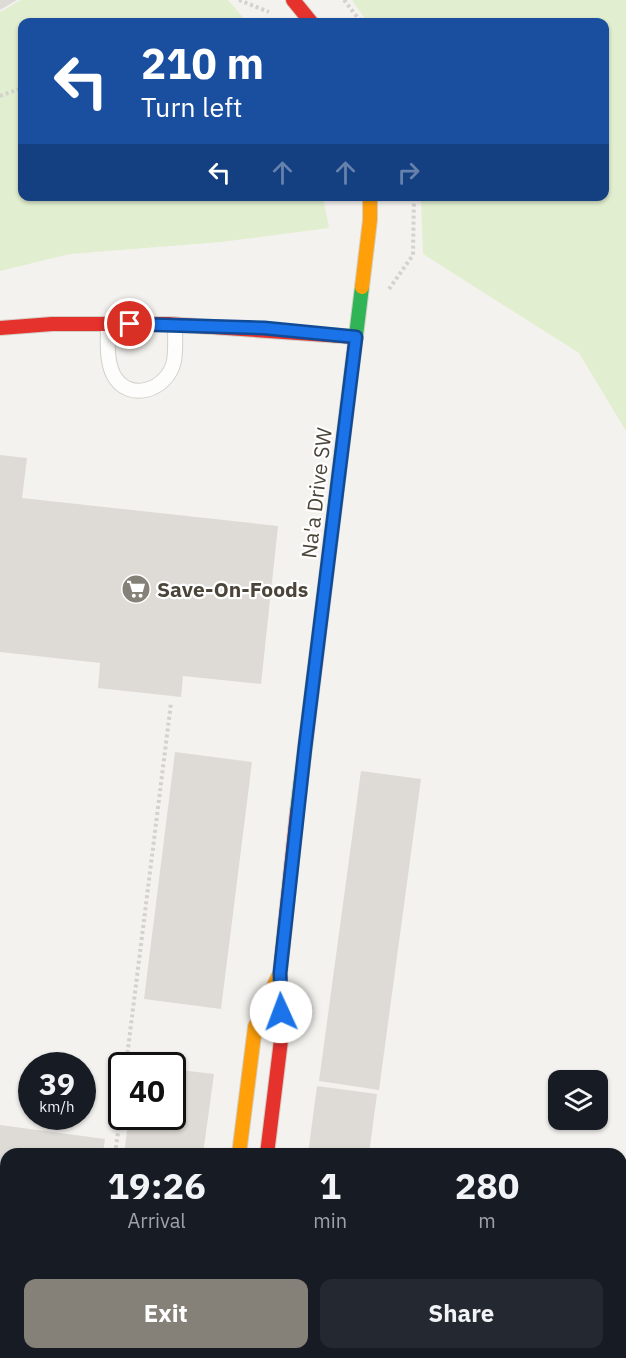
<!DOCTYPE html>
<style>
body{margin:0;font-family:"IBM Plex Sans",sans-serif;background:#242831;color:#f1f3f6;height:100vh;display:flex;flex-direction:column;font-size:22px;white-space:nowrap}
*{box-sizing:border-box;margin:0}
p{font-size:20px;color:#9ea1a6}
.icon{flex:none;width:33px;height:33px;fill:none;stroke:currentColor;stroke-width:2;stroke-linecap:round;stroke-linejoin:round}
.map{position:relative;flex:1;overflow:hidden}
.sheet{position:absolute;left:0px;top:1148px;width:627px;height:212px;display:flex;flex-direction:column;background:#171b24;border-radius:18px 18px 0 0;box-shadow:0 2px 4px #0004}
.sheet>*{flex:none}
.top-card{position:absolute;left:18px;top:18px;width:591px;height:183px;border-radius:12px;box-shadow:0 2px 4px #0004;background:#1a4fa0;color:#fff;overflow:hidden}
.tools{position:absolute;left:548px;top:1070px;display:grid;gap:12px}
.tools a{display:grid;place-items:center;width:60px;height:60px;border-radius:12px;background:#171b24;box-shadow:0 2px 4px #0004;font-size:30px}
.speed{position:absolute;left:18px;top:1052px;display:flex;gap:12px;font-size:30px;font-weight:700;text-align:center}
.speed>*{display:grid;place-content:center;width:78px;height:78px;border-radius:50%;background:#171b24;box-shadow:0 2px 4px #0004;line-height:1}
.speed small{font-size:15px;font-weight:400}
.speed .limit{border:3px solid #111;border-radius:9px;background:#fff;color:#111}
.pin{position:absolute;display:grid;place-items:center;width:51px;height:51px;color:#fff;margin:-26px;border:3px solid #fff;border-radius:50%;box-shadow:0 2px 6px #0007}
.me{position:absolute;width:66px;margin:-33px;rotate:358deg;stroke-linejoin:round;filter:drop-shadow(0 0 4px #0008)}
.turn{display:flex;align-items:center;gap:21px;height:126px;padding:0 24px;font-size:27px}
.turn .icon{width:78px;height:78px;stroke-width:2.5}
.turn b{display:block;font-size:42px;line-height:51px}
.lanes{display:flex;align-items:center;height:57px;padding:0 24px;background:#0003;justify-content:center;gap:30px;direction:ltr}
.lanes .off{opacity:.35}
.eta{display:flex;justify-content:space-evenly;align-items:center;height:102px;text-align:center}
.eta b{font-size:36px;font-weight:700;line-height:42px}
.button{display:flex;gap:12px;margin-top:auto;padding:12px 24px}
.button a{flex:1;height:69px;border-radius:12px;background:#868178;color:#fff;font-size:24px;font-weight:700;line-height:69px;text-align:center}
.button a+a{background:#242831;color:#f1f3f6}
.map>svg:first-child{display:block}
.green{fill:#e1eecf}
.building{fill:#dedbd6}
.lines{fill:none;stroke-linecap:round;stroke-linejoin:round}
.lane-casing{stroke:#d2d0cb;stroke-width:16}
.fast-casing{stroke:#d3cfc5;stroke-width:16}
.slow-casing{stroke:#d3cfc5;stroke-width:16}
.jam-casing{stroke:#d3cfc5;stroke-width:16}
.path{stroke:#d3d2cc;stroke-width:4;stroke-dasharray:3 3;stroke-linecap:butt}
.lane{stroke:#fdfdfc;stroke-width:14}
.fast{stroke:#30b455;stroke-width:14}
.slow{stroke:#ff9f0a;stroke-width:14}
.jam{stroke:#e5322d;stroke-width:14}
.route-casing{stroke:#114b97;stroke-width:15}
.route{stroke:#1a73e8;stroke-width:10}
.labels{text-anchor:middle;dominant-baseline:central;stroke-width:4.5;stroke-linejoin:round;paint-order:stroke}
.street-label{font-size:21px;fill:#4b4439;stroke:#fff}
.poi-label{font-size:21px;font-weight:bold;fill:#4b4439;stroke:#fff;text-anchor:start}
</style>
<div class="map">
<svg width="626" height="1358" viewBox="0 0 626 1358">
<rect width="100%" height="100%" fill="#f4f2ee"/>
<g class="green">
<polygon points="21,0 228,0 247,22 22,22 22,196 323,197 329,228 221,242 70,254 0,271 0,12"/>
<polygon points="352,0 626,0 626,431 579,353 423,254 421,197 604,196 604,22 367,22"/>
</g>
<g class="building">
<polygon points="0,0 17,0 0,10"/>
<polygon points="0,455 27,458 22,498 278,526 261,684 183,676 181,697 98,688 100,663 0,652"/>
<polygon points="175,752 252,762 221,1009 144,999"/>
<polygon points="361,771 421,779 379,1090 319,1081"/>
<polygon points="172,1069 214,1074 203,1154 124,1154 129,1116 172,1116"/>
<polygon points="317,1086 377,1094 369,1154 308,1154"/>
<polygon points="0,1125 105,1139 103,1154 6,1154 6,1302 0,1301"/>
</g>
<g class="lines">
<g class="lane-casing">
<path id="lane" d="M108,324C108,340 106,359 113,374C128,404 168,390 174,361C176,350 175,336 175,324"/>
</g>
<g class="fast-casing">
<g id="fast">
<polyline points="297,812 362,287"/>
<polyline points="209,1358 210,1353"/>
<polyline points="244,1358 245,1353"/>
</g>
</g>
<g class="slow-casing">
<g id="slow">
<polyline points="362,287 370,220 370,196"/>
<polyline points="239,1154 255,1027 278,977"/>
</g>
</g>
<g class="jam-casing">
<g id="jam">
<polyline points="293,0 311,22"/>
<polyline points="0,328 52,324 168,324 356,337"/>
<polyline points="267,1154 282,1032 280,973 297,812"/>
</g>
</g>
<g class="path">
<polyline points="239,0 269,12"/>
<polyline points="344,0 361,22"/>
<polyline points="0,96 22,88"/>
<polyline points="389,289 413,255 414,196"/>
<polyline points="126,1065 171,703"/>
<polyline points="115,1154 122,1103"/>
<polyline points="38,1353 40,1358"/>
<polyline points="100,1358 101,1353"/>
</g>
<use href="#lane" class="lane"/>
<use href="#fast" class="fast"/>
<use href="#slow" class="slow"/>
<use href="#jam" class="jam"/>
</g>
<g class="lines">
<g class="route-casing">
<polyline id="route" points="130,324 264,328 356,337 305,747 280,973 281,1012"/>
</g>
<use href="#route" class="route"/>
</g>
<defs>
<g id="supermarket-disc" transform="scale(1.5)"><circle r="9.5" fill="#868178" stroke="#fff"/><path d="M-6-5.5h2.5l.6 2H6L4.5 2H-2.5L-4.4-4H-6ZM-1.5 3.2a1.3 1.3 0 1 0 .1 0ZM3 3.2a1.3 1.3 0 1 0 .1 0Z" fill="#fff"/></g>
</defs>
<g fill-rule="evenodd">
<use href="#supermarket-disc" x="136" y="589"/>
</g>
<g class="labels">
<g class="street-label">
<text transform="translate(316 493) rotate(-83)">Na'a Drive SW</text>
</g>
<g class="poi-label">
<text x="157" y="589">Save-On-Foods</text>
</g>
</g>
</svg>
<div class="tools">
<a><svg class="icon" aria-label="layers" viewBox="0 0 24 24"><path d="M12 4l9 5-9 5-9-5zM3 14l9 5 9-5"/></svg></a>
</div>
<div class="speed"><div>39<small>km/h</small></div><div class="limit">40</div></div>
<div class="pin" style="left:130px;top:324px;background:#d93025"><svg class="icon" aria-label="arrive" viewBox="0 0 24 24"><path d="M6 21V4h12l-3 4 3 4H6"/></svg></div>
<svg class="me" style="left:281px;top:1012px" viewBox="-20 -20 40 40"><circle r="19" fill="#fff"/><path d="M0-13L10 11 0 6-10 11z" fill="#1a73e8"/></svg>
<div class="top-card">
<div class="turn"><svg class="icon" aria-label="left" viewBox="0 0 24 24"><path d="M17 20v-9H6M10 6l-5 5 5 5"/></svg><div><b>210 m</b>Turn left</div></div>
<div class="lanes"><svg class="icon" aria-label="left" viewBox="0 0 24 24"><path d="M17 20v-9H6M10 6l-5 5 5 5"/></svg><svg class="icon off" aria-label="ahead" viewBox="0 0 24 24"><path d="M12 20V5M6 11l6-6 6 6"/></svg><svg class="icon off" aria-label="ahead" viewBox="0 0 24 24"><path d="M12 20V5M6 11l6-6 6 6"/></svg><svg class="icon off" aria-label="right" viewBox="0 0 24 24"><path d="M7 20v-9h11M14 6l5 5-5 5"/></svg></div>
</div>
<section class="sheet">
<div class="eta">
<div><b>19:26</b><p>Arrival</p></div>
<div><b>1</b><p>min</p></div>
<div><b>280</b><p>m</p></div>
</div>
<div class="button"><a>Exit</a><a>Share</a></div>
</section>
</div>
